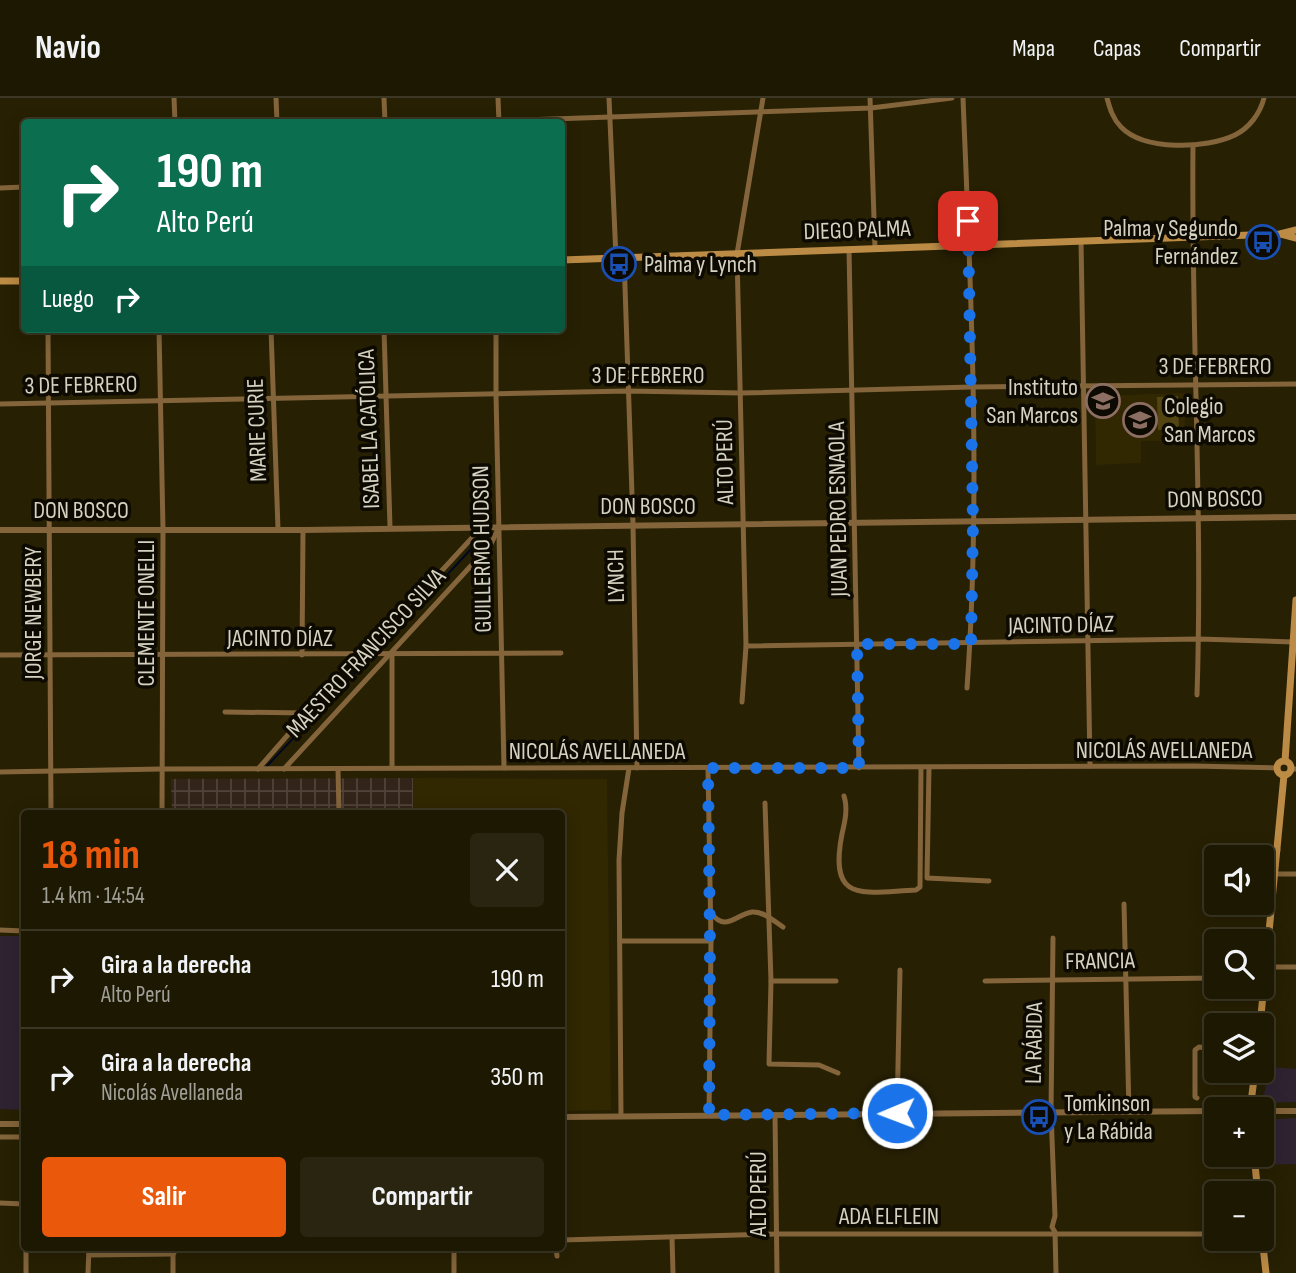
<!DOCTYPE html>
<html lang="es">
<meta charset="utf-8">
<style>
body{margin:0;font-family:"Sofia Sans Condensed",sans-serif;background:#2a2511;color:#f1f3f6;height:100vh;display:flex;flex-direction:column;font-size:26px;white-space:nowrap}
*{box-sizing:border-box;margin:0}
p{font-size:23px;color:#a0a099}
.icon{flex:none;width:38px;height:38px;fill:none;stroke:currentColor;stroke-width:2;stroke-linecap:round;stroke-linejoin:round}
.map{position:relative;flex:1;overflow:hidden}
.drawer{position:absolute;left:21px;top:712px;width:544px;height:441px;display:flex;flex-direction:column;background:#1d1802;border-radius:7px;box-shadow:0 4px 18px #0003,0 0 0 2px #3b3724}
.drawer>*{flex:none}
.hud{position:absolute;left:21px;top:21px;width:544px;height:214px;border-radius:7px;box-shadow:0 4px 18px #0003,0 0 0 2px #3b3724;background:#0b6e4f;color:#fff;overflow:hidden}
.controls{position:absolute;left:1204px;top:747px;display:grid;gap:14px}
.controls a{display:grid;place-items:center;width:70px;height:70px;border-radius:7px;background:#1d1802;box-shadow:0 4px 18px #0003,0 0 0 2px #3b3724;font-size:35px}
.pin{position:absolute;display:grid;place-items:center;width:60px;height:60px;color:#fff;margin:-30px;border-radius:14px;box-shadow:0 4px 10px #0006}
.me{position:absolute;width:77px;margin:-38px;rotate:269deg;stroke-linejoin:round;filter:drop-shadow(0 0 5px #0008)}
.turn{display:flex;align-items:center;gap:24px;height:147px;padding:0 21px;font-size:32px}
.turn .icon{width:91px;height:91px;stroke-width:2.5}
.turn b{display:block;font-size:49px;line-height:60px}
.then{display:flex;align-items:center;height:66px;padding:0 21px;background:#0003;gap:14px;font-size:26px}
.round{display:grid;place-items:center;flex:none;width:74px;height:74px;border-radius:7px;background:#2a2511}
.overview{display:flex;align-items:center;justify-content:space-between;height:119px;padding:0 21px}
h1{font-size:42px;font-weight:700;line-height:52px;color:#ea580c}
.cta{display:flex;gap:14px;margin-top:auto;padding:14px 21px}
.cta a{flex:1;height:80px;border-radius:7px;background:#ea580c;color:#fff;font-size:28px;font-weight:700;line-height:80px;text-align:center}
.cta a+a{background:#2a2511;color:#f1f3f6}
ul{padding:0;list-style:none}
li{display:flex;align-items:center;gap:21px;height:98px;padding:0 21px;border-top:2px solid #3b3724}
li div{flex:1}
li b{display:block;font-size:26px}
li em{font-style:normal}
header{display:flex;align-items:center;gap:42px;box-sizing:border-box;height:98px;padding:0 35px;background:#1d1802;border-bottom:2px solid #3b3724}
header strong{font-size:33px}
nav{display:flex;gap:38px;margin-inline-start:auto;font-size:24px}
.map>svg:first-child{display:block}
.commercial{fill:#2f2331}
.industrial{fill:url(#industrial-grid)}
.built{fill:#312701}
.green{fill:#524512}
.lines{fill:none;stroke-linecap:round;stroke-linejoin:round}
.stream{stroke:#000921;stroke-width:2}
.minor{stroke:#83643b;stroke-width:5}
.tertiary{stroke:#83643b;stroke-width:6}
.secondary{stroke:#bc8b45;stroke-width:7}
.route{stroke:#1a73e8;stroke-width:12;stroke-dasharray:0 21.6}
.labels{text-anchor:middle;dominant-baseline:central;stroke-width:7;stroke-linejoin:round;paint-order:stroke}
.poi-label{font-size:24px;fill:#d6d2c1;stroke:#0d0a02;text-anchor:start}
.street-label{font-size:24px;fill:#d6d2c1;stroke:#0d0a02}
</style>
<header>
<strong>Navio</strong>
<nav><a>Mapa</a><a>Capas</a><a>Compartir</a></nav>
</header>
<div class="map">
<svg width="1296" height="1175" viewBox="0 0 1296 1175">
<defs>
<pattern id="industrial-grid" width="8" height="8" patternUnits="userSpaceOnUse" patternTransform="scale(1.75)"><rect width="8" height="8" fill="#332419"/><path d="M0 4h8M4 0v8" fill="none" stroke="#504339"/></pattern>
</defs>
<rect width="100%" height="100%" fill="#272003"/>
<g class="commercial">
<polygon points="0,838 24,838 24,1012 0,1011"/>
<polygon points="1270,969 1296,971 1296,1004 1262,1005"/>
<polygon points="1296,1020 1296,1066 1266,1067 1262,1022"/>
</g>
<polygon class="industrial" points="413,680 413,716 172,716 171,681"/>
<g class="built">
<polygon points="1186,295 1184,343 1141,343 1141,365 1096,367 1095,298"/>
<polygon points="413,680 607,681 611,1012 562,1013 562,716 413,716"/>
</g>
<polygon class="green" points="1178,298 1179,332 1158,332 1157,299"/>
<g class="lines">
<g class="stream">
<polyline points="375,554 487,434"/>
<polyline points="267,668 371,558"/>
</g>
<g class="minor">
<polyline points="174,0 175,24"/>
<polyline points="276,0 277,24"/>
<polyline points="384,0 385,24"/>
<polyline points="498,0 499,24"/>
<polyline points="609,0 616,160"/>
<polyline points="870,0 875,150"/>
<path d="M963,0C971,196 981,394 967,590"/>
<path d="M1107,0C1110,11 1113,21 1121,29C1144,53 1206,51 1235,37C1249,30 1260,16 1264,0"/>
<polyline points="461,24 871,10 952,0"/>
<path d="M1193,47C1191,230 1203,414 1197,597"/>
<polyline points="0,90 24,89"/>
<polyline points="1081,143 1090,668"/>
<polyline points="849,151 859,670"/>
<polyline points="624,159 633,426 637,670"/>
<polyline points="48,231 51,716"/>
<polyline points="159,231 163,431 162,716"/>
<polyline points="271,231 278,431"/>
<polyline points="384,231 390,429"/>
<polyline points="496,231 496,296 504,670"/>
<polyline points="0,306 627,293 741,295 972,289 1296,286"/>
<polyline points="746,548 1199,541 1293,544"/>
<polyline points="0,557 561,555"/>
<polyline points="302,557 303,432"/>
<polyline points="742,604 746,548 737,156 763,0"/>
<polyline points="225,614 307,615"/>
<polyline points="392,670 392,556"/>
<polyline points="708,670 711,843 709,1017"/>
<polyline points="929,670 927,780 989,783"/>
<polyline points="258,671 307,615 365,556 482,429"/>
<polyline points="284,671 491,446 498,431"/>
<polyline points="338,671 339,716"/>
<polyline points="1291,671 1296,671"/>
<polyline points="0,674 162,671 1194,668 1278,670"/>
<path d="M844,698C848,711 845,723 842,736C828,807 864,794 916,792L920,789L921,670"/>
<polyline points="765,705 771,883 769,966 819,967 838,975"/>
<polyline points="1210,752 1278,752"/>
<polyline points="1276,776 1296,776"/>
<polyline points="1124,806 1129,1014"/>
<path d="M710,814C726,835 734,817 752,814C763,813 774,823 783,829"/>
<polyline points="0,832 24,833"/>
<polyline points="1053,840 1051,1014 1055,1118 1052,1129 1055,1134 1056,1175"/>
<polyline points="620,843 711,843"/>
<polyline points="1266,869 1296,869"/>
<polyline points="771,883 836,883"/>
<polyline points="985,883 1216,880"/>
<polyline points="1197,1000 1195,999 1195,952 1199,949 1216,951"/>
<polyline points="897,1015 900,872"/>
<polyline points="775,1017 777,1175"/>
<polyline points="621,1018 619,762 622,715 629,670"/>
<polyline points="0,1039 24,1039"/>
<polyline points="0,1105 24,1106"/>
<polyline points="672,1139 673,1175"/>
<polyline points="562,1142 776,1136 1216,1136"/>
<polyline points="26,1150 26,1175"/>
<polyline points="454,1150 454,1175"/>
<polyline points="556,1150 557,1158"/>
<polyline points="89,1157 173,1156 177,1150"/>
<polyline points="88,1175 89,1150"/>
<polyline points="173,1175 173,1156"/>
</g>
<g class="tertiary">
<polyline points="0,432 303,432 1296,419"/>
<polyline points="1262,1013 1296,1013"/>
<polyline points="562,1019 1216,1013"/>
<polyline points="0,1026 24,1026"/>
</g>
<g class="secondary">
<polyline points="1281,136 1296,140"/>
<polyline points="562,162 1280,136 1296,132"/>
<polyline points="0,183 24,183"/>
<polyline points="1285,663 1296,502"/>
<circle cx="1284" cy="670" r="7"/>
<polyline points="1260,928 1284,677"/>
<polyline points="1250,1012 1255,973"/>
<polyline points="1254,1057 1258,1096"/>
<polyline points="1262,1139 1266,1175"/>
</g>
</g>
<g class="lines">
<polyline class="route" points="897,1015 709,1017 710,843 708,670 859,670 857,546 971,546 973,425 968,123"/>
</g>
<defs>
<g id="bus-ring" transform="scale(1.75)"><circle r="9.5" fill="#0d0a02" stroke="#1a4fb4" stroke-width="1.5"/><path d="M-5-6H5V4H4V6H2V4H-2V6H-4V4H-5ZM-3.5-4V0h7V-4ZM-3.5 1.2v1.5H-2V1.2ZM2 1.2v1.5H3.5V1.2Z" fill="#1a4fb4"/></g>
<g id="school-ring" transform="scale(1.75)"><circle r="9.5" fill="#0d0a02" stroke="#8d6e63" stroke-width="1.5"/><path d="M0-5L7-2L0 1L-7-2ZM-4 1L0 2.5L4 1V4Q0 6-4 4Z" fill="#8d6e63"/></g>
</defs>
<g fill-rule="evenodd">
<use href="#bus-ring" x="1263" y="144"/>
<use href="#bus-ring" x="619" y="166"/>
<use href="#school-ring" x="1103" y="303"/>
<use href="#school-ring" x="1140" y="322"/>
<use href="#bus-ring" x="1039" y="1019"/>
</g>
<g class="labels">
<g class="poi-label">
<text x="1238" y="130" text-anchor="end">Palma y Segundo<tspan x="1238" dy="28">Fernández</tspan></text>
<text x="644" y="166">Palma y Lynch</text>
<text x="1078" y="289" text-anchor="end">Instituto<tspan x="1078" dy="28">San Marcos</tspan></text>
<text x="1164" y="308">Colegio<tspan x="1164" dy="28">San Marcos</tspan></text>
<text x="1064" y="1005">Tomkinson<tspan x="1064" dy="28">y La Rábida</tspan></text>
</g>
<g class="street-label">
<text transform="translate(857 132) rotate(-2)">DIEGO PALMA</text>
<text x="1215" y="268">3 DE FEBRERO</text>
<text x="648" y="277">3 DE FEBRERO</text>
<text transform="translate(81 287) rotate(-1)">3 DE FEBRERO</text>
<text transform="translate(369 331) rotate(-92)">ISABEL LA CATÓLICA</text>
<text transform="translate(257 332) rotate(-92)">MARIE CURIE</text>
<text transform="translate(725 364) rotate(-91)">ALTO PERÚ</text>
<text transform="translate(1215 401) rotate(-1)">DON BOSCO</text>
<text x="648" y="408">DON BOSCO</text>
<text transform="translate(838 411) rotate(-91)">JUAN PEDRO ESNAOLA</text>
<text x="81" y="412">DON BOSCO</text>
<text transform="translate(482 451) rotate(-91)">GUILLERMO HUDSON</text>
<text transform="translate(616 478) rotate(-91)">LYNCH</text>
<text transform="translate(33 515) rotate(-90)">JORGE NEWBERY</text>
<text transform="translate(146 515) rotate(-90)">CLEMENTE ONELLI</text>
<text transform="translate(1061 527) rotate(-1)">JACINTO DÍAZ</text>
<text x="280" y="540">JACINTO DÍAZ</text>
<text transform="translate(366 555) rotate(-47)">MAESTRO FRANCISCO SILVA</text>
<text x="1164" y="652">NICOLÁS AVELLANEDA</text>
<text x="597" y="653">NICOLÁS AVELLANEDA</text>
<text transform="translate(1100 863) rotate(-1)">FRANCIA</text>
<text transform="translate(1034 945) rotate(-89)">LA RÁBIDA</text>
<text transform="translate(758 1096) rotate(-90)">ALTO PERÚ</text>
<text x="889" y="1118">ADA ELFLEIN</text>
</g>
</g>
</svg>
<div class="controls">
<a><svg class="icon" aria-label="sound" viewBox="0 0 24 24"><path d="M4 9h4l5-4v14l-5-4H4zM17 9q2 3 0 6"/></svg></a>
<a><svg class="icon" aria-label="search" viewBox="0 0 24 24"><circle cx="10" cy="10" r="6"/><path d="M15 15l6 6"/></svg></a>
<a><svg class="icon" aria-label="layers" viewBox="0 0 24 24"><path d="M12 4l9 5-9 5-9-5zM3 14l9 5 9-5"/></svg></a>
<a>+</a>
<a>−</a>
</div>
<div class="pin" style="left:968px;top:123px;background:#d93025"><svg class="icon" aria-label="arrive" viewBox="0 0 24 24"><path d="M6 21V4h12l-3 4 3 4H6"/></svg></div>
<svg class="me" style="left:897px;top:1015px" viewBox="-20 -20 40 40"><circle r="17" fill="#1a73e8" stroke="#fff" stroke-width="3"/><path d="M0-11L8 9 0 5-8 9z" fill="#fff"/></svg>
<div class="hud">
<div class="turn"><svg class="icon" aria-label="right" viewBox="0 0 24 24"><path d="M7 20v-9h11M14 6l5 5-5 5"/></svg><div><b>190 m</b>Alto Perú</div></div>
<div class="then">Luego<svg class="icon" aria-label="right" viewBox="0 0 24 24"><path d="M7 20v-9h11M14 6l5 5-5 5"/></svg></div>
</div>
<section class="drawer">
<div class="overview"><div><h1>18 min</h1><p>1.4 km · 14:54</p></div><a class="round"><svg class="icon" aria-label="close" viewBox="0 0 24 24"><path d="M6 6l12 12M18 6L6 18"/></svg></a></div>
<ul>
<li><svg class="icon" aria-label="right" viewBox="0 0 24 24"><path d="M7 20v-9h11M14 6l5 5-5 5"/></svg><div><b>Gira a la derecha</b><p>Alto Perú</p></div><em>190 m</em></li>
<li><svg class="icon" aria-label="right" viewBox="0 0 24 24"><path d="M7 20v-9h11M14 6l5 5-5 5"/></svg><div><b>Gira a la derecha</b><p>Nicolás Avellaneda</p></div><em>350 m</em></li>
</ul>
<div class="cta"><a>Salir</a><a>Compartir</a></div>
</section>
</div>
